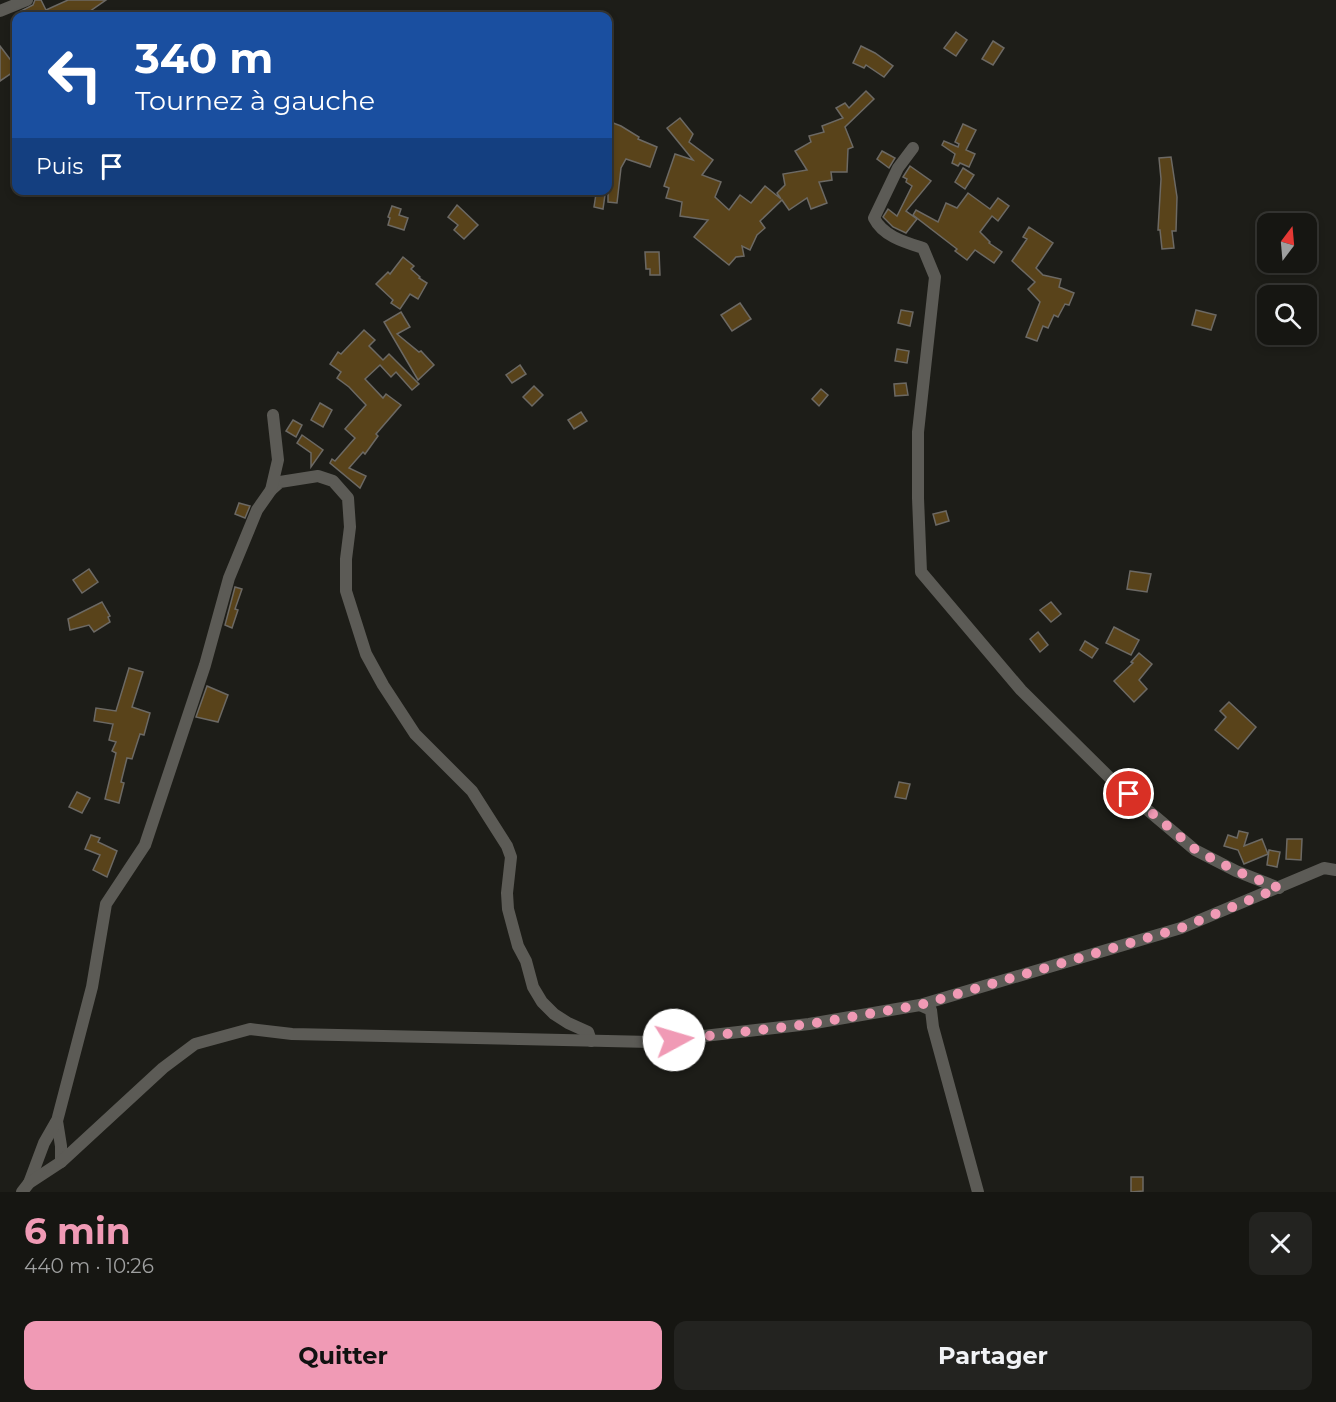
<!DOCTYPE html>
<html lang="fr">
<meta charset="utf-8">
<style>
body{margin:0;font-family:Montserrat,sans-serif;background:#232320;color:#f1f3f6;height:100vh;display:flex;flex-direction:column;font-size:22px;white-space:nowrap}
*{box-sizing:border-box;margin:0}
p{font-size:20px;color:#9e9f9f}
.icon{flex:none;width:33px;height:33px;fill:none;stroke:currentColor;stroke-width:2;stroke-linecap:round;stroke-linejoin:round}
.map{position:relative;height:1192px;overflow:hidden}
.sheet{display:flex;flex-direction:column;background:#161612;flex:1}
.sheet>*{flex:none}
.guide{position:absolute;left:12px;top:12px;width:600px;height:183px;border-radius:12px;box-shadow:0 3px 9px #0003,0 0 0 2px #353532;background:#1a4fa0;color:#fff;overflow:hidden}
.needle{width:39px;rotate:16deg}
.fabs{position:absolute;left:1257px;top:213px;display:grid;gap:12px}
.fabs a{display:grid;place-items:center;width:60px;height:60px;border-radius:12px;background:#161612;box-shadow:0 3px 9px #0003,0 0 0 2px #353532;font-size:30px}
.pin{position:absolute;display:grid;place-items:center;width:51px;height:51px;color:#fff;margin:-26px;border:3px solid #fff;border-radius:50%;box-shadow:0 2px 6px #0007}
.me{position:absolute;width:66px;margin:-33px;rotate:84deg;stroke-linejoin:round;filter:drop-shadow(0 0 4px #0008)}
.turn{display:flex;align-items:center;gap:21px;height:126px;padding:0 24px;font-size:27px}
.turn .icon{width:78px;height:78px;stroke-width:2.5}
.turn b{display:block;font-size:42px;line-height:51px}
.then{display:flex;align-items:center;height:57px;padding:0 24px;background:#0003;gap:12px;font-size:22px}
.round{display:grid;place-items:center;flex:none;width:63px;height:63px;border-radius:12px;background:#232320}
.overview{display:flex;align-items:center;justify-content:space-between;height:102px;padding:0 24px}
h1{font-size:36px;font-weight:700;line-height:45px;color:#f09ab5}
.primary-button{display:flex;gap:12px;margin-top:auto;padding:12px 24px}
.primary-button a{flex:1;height:69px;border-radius:12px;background:#f09ab5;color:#111;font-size:24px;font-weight:700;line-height:69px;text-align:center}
.primary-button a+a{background:#232320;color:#f1f3f6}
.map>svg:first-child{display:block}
.building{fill:#59431a;stroke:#6c6964;stroke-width:1.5}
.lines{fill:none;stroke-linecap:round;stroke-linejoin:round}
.street{stroke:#5c5b56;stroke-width:12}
.route{stroke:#f09ab5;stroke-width:10;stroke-dasharray:0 18}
</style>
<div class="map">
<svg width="1336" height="1192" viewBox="0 0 1336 1192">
<rect width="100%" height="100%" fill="#1d1d18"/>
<g class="building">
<polygon points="35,0 41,0 46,10 68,0 106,0 83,16 24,16 21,11 33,5"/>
<polygon points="956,32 967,40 956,56 944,48"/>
<polygon points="993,41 1004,48 993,65 982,59"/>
<polygon points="0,46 16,67 16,70 0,81"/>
<polygon points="861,46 875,53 893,66 884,77 866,65 864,68 853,63"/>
<polygon points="866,91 874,99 845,127 853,147 848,149 847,172 831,172 832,180 819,182 827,203 811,209 807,198 789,210 782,200 760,221 765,228 757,235 750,250 742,246 744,256 736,257 729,265 694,237 708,220 680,216 682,202 666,198 669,188 664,186 675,154 693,160 667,128 680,118 693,134 689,142 713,160 702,175 721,182 715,197 729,210 740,195 751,203 765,186 781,199 777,193 785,185 783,174 807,170 795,151 811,142 809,136 824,132 822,126 843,118 836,108 845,103 849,108"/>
<polygon points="608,121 621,126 639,137 638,139 657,147 650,167 626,159 621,168 617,203 608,202"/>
<polygon points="963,124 976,130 966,150 975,154 969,167 960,163 958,166 952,163 955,154 942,145 944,141 958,147 959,144 955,142"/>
<polygon points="882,151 895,158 889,168 877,159"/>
<polygon points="1171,157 1177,197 1176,231 1172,231 1174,248 1162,249 1160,230 1158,230 1161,179 1159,158"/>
<polygon points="910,166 931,181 906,211 917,219 906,233 893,227 883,217 888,209 897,216 912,186 906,182 907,179 903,177"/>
<polygon points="963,168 974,175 965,189 955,182"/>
<polygon points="968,193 990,209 998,198 1009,206 998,221 992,216 980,232 990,242 989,243 1002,252 994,263 975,250 967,260 955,251 957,249 913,215 916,210 938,222 946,203 957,208"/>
<polygon points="596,194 605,195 603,209 594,207"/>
<polygon points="457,205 478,225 464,239 454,230 458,225 448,217"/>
<polygon points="392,206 401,209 399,215 408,218 404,230 388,225 390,218 388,217"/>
<polygon points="1029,227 1053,243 1036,268 1043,275 1061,279 1059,287 1074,293 1069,305 1065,304 1058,317 1054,315 1048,328 1043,326 1037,341 1026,337 1040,302 1028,289 1035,282 1012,261 1027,239 1023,237"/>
<polygon points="645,252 659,252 660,275 650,275 650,269 646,269"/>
<polygon points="403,257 414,266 411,269 420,277 419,278 427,283 418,299 410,294 400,309 391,303 393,300 376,284 388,272 390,274"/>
<polygon points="740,303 751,319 732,331 721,315"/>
<polygon points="901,310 913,312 910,326 898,323"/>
<polygon points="1196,310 1216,315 1211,330 1192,325"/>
<polygon points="401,312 410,327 397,334 419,352 421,351 434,365 418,380 384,322"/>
<polygon points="364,330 375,340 369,346 383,360 389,354 419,384 412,390 396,372 391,377 380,365 365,379 383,398 386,394 401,405 376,434 378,436 365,454 363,452 349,468 366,476 360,488 330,463 332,459 335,461 355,438 345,429 366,405 349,387 337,378 341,372 330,364 338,352 341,354"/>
<polygon points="897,349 909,351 907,363 895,361"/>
<polygon points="520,365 526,374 512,383 506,375"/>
<polygon points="906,383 908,395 895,396 894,384"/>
<polygon points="534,386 543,395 532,406 523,397"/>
<polygon points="821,389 828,395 819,406 812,399"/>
<polygon points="320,403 332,410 323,427 311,420"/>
<polygon points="581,412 587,421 574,429 568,420"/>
<polygon points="293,420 302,425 296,437 286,431"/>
<polygon points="302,435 323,450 311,467 311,453 297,443"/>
<polygon points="239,503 250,506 245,518 235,514"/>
<polygon points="946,511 949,521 936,525 933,514"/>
<polygon points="89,569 98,582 82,593 73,580"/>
<polygon points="1130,571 1151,574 1147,592 1127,589"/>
<polygon points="235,587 242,589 235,609 238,610 232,628 225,625"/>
<polygon points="102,602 110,616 108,617 110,622 94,632 89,625 70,630 68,619"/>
<polygon points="1051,602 1061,614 1051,622 1040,610"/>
<polygon points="1114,627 1139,640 1131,655 1106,643"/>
<polygon points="1038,632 1048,645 1040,652 1030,639"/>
<polygon points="1085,641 1098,649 1092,658 1080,650"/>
<polygon points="1139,653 1152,664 1139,680 1147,689 1134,702 1114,681 1133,663 1131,662"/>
<polygon points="129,668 143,672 132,707 150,713 144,735 140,734 132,759 127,758 121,782 124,783 119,803 105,799 116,753 112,751 116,742 109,740 113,724 94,721 96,708 116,711"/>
<polygon points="207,686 228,695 218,722 196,717"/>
<polygon points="1229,702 1256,727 1238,749 1215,730 1226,717 1220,711"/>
<polygon points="899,782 910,784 906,799 895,797"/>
<polygon points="77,792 90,798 82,813 69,807"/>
<polygon points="1239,831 1248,833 1244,846 1262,839 1268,854 1244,864 1238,850 1224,846 1228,835 1237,838"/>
<polygon points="91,835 100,838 98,842 117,851 107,877 93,870 100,855 85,849"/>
<polygon points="1287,839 1302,839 1301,860 1286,859"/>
<polygon points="1269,850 1280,852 1277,867 1267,865"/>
<polygon points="1131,1177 1143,1177 1143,1191 1131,1192"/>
</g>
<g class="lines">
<g class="street">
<polyline points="0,11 27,0"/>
<path d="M913,148L898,168L874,218C883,236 904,242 923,248L935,277L918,432V498L921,572L1021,690L1112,780L1195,850L1236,871L1279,888"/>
<polyline points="271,490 280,482 318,476 333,481 348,498 350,527 346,559 346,591 366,654 383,685 415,734 472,791 507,846 511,857 507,893 508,909 518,946 526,961 533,987 542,1002 554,1014 568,1023 588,1032 591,1041"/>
<polyline points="920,1005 931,1010 933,1027 978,1192"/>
<polyline points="61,1162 61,1146 57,1121 92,987 106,904 145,845 205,665 229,578 257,510 271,490 278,460 273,415"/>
<polyline points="29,1183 44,1143 56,1122"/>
<polyline points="22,1192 29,1183 61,1162 163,1068 195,1044 250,1029 292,1034 651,1042 809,1024 920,1005 1181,928 1324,868 1336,870"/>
</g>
</g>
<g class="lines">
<polyline class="route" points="674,1040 810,1024 920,1005 1181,928 1279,888 1236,871 1196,850 1129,794"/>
</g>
</svg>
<div class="fabs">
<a><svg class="needle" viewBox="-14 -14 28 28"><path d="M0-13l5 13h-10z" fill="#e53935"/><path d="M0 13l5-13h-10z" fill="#9e9f9f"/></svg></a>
<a><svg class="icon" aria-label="search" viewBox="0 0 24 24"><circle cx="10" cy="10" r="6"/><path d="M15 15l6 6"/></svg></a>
</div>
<div class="pin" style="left:1129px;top:794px;background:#d93025"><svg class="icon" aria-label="arrive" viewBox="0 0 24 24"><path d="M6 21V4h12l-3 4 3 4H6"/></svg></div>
<svg class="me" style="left:674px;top:1040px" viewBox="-20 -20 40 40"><circle r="19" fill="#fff"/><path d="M0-13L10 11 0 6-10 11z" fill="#f09ab5"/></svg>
<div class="guide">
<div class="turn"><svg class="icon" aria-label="left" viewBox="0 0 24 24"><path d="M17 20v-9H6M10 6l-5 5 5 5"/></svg><div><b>340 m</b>Tournez à gauche</div></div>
<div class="then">Puis<svg class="icon" aria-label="arrive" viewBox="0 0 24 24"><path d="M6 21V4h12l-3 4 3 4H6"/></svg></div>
</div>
</div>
<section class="sheet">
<div class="overview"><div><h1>6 min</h1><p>440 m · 10:26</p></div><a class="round"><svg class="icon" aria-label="close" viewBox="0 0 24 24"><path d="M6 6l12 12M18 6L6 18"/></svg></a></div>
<div class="primary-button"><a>Quitter</a><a>Partager</a></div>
</section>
